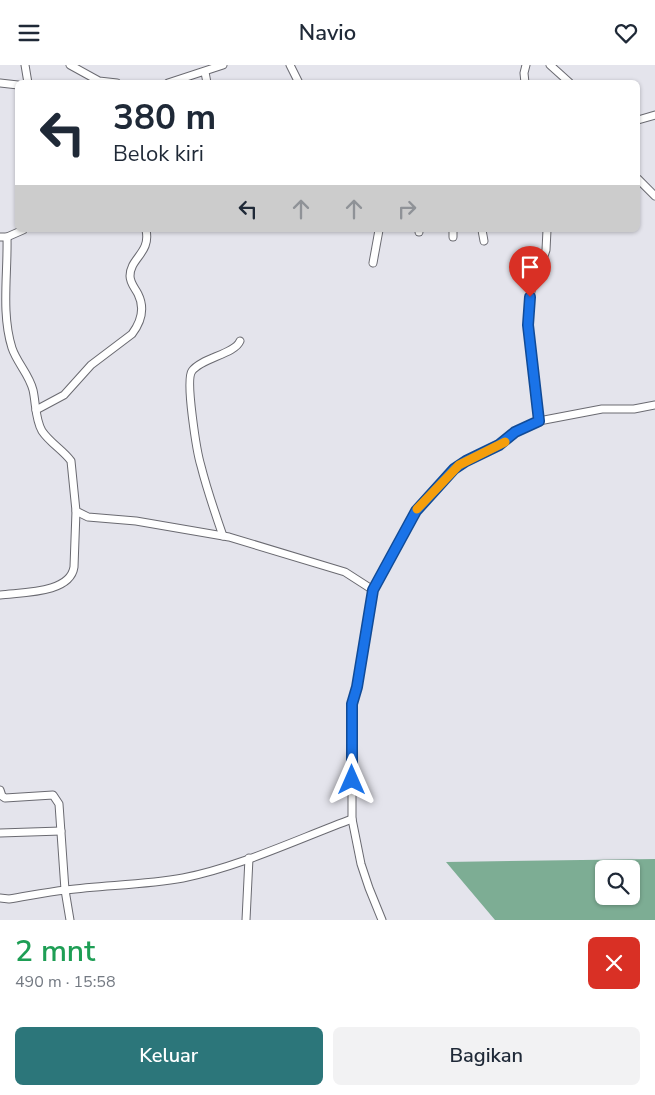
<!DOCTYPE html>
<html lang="id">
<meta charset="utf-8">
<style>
body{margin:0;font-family:"Nunito Sans",sans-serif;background:#f2f2f3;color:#1f2937;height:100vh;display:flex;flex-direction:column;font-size:19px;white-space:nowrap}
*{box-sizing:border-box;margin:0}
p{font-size:16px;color:#747a83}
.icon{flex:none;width:28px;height:28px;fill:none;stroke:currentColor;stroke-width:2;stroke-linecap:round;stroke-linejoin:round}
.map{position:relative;height:855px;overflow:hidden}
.sheet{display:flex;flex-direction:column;background:#fff;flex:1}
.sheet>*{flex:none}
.guide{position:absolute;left:15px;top:15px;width:625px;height:152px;border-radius:8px;box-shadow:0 1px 4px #0004;background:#fff;color:#1f2937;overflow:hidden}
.tools{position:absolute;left:595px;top:795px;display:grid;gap:10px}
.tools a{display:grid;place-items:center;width:45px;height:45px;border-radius:8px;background:#fff;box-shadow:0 1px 4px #0004;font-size:25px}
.pin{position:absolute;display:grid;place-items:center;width:42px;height:42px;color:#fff;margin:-51px -21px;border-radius:50% 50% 50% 0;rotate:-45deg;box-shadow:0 0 5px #0007}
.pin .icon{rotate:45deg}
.me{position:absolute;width:55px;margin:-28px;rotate:0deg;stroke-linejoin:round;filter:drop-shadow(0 0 4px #0008)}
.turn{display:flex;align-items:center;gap:18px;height:105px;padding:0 15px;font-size:22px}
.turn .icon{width:65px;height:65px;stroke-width:2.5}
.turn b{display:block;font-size:35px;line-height:42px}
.lanes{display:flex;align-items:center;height:48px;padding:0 15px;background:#0003;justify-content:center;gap:25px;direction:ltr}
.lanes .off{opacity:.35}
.round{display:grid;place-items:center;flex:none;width:52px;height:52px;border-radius:8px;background:#f2f2f3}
.head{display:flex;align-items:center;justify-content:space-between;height:85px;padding:0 15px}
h1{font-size:30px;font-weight:600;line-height:38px;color:#1e9e55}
.primary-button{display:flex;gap:10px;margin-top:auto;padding:10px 15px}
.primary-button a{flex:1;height:58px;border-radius:8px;background:#2c767a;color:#fff;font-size:20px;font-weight:600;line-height:58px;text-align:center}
.primary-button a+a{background:#f2f2f3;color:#1f2937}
header{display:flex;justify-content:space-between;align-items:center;height:65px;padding:0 15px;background:#fff;font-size:22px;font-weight:600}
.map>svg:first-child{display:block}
.forest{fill:#7dad94;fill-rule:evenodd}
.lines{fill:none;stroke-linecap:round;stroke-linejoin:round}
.street-casing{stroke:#6a6a71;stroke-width:9}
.street{stroke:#fff;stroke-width:7}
.route-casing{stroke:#114b97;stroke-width:12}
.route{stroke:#1a73e8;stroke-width:9}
.slow{stroke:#f59e0b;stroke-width:9}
</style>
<header><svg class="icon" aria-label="menu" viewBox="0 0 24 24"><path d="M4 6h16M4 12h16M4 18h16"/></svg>Navio<svg class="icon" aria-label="heart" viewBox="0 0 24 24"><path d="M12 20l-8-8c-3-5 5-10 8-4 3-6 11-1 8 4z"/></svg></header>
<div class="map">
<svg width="655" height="855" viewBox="0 0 655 855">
<rect width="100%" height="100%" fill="#e4e4ec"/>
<path class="forest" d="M655,794V855H495L446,797ZM604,804H631V831H604Z"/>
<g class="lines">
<g class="street-casing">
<g id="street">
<polyline points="25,0 28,18"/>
<polyline points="70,0 99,16 117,18"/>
<polyline points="290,0 299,18"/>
<polyline points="550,0 570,18"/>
<polyline points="205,7 207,18"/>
<polyline points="0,18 18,20"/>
<polyline points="168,18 223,0"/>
<polyline points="525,18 524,8 526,0"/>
<polyline points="638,55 655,50"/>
<polyline points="638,114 655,131"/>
<polyline points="482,165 484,176"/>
<polyline points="419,167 419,165"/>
<polyline points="0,172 7,172 23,165"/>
<path d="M7,172C8,209 1,248 12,283C17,298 29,309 33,325C36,338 35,354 42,366C50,378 63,385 71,396L76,446L88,452L136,456L229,472L345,507L373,525"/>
<polyline points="453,172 453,165"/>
<polyline points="373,198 379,165"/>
<path d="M36,345L64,330L91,300L132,269C141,257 145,243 138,229C135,223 130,218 130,211C130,193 151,188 146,165"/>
<polyline points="539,356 528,260 530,232 534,211 541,200 546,185 547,165"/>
<path d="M223,471C215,448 207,425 201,401C197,388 185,315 192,306C201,293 235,289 240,276"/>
<path d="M0,530C21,527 70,529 74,502L76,446"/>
<polyline points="0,725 2,731 5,733 53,730 59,739 65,825 70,855"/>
<polyline points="0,768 61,766"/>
<path d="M0,833L9,834C28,831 47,827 66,825C105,820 144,820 183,813C239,802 298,774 352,754"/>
<polyline points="246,855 249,793"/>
<polyline points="382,855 369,823 361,799 352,754 352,639 357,622 373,525 416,445 453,404 466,395 499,380 515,367 539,356 602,344 634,344 655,340"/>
</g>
</g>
<use href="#street" class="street"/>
</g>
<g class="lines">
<g class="route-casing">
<polyline id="route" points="352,715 352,639 357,622 373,525 416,446 454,404 466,396 499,380 515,367 539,356 528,260 530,232"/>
</g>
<use href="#route" class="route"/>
<polyline class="slow" points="417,444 459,400 505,377"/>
</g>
</svg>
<div class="tools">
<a><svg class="icon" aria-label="search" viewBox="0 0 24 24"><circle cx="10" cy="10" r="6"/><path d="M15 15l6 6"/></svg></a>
</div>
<div class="pin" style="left:530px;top:232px;background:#d93025"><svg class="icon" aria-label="arrive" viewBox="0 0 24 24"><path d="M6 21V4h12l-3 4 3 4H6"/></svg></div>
<svg class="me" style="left:352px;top:715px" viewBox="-20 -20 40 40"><path d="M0-17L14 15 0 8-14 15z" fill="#1a73e8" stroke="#fff" stroke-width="4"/></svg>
<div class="guide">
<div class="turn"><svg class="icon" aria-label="left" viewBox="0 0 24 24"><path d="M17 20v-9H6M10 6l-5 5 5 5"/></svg><div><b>380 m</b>Belok kiri</div></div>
<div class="lanes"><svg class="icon" aria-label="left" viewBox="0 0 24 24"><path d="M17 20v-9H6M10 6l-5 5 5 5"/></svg><svg class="icon off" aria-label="ahead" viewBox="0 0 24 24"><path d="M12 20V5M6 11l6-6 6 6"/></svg><svg class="icon off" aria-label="ahead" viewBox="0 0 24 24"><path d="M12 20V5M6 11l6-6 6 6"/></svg><svg class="icon off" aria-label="right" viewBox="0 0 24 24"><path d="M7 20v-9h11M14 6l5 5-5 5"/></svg></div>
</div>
</div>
<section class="sheet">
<div class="head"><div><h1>2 mnt</h1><p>490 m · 15:58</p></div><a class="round" style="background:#d93025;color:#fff"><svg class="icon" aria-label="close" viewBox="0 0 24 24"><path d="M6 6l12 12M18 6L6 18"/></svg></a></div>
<div class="primary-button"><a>Keluar</a><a>Bagikan</a></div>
</section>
